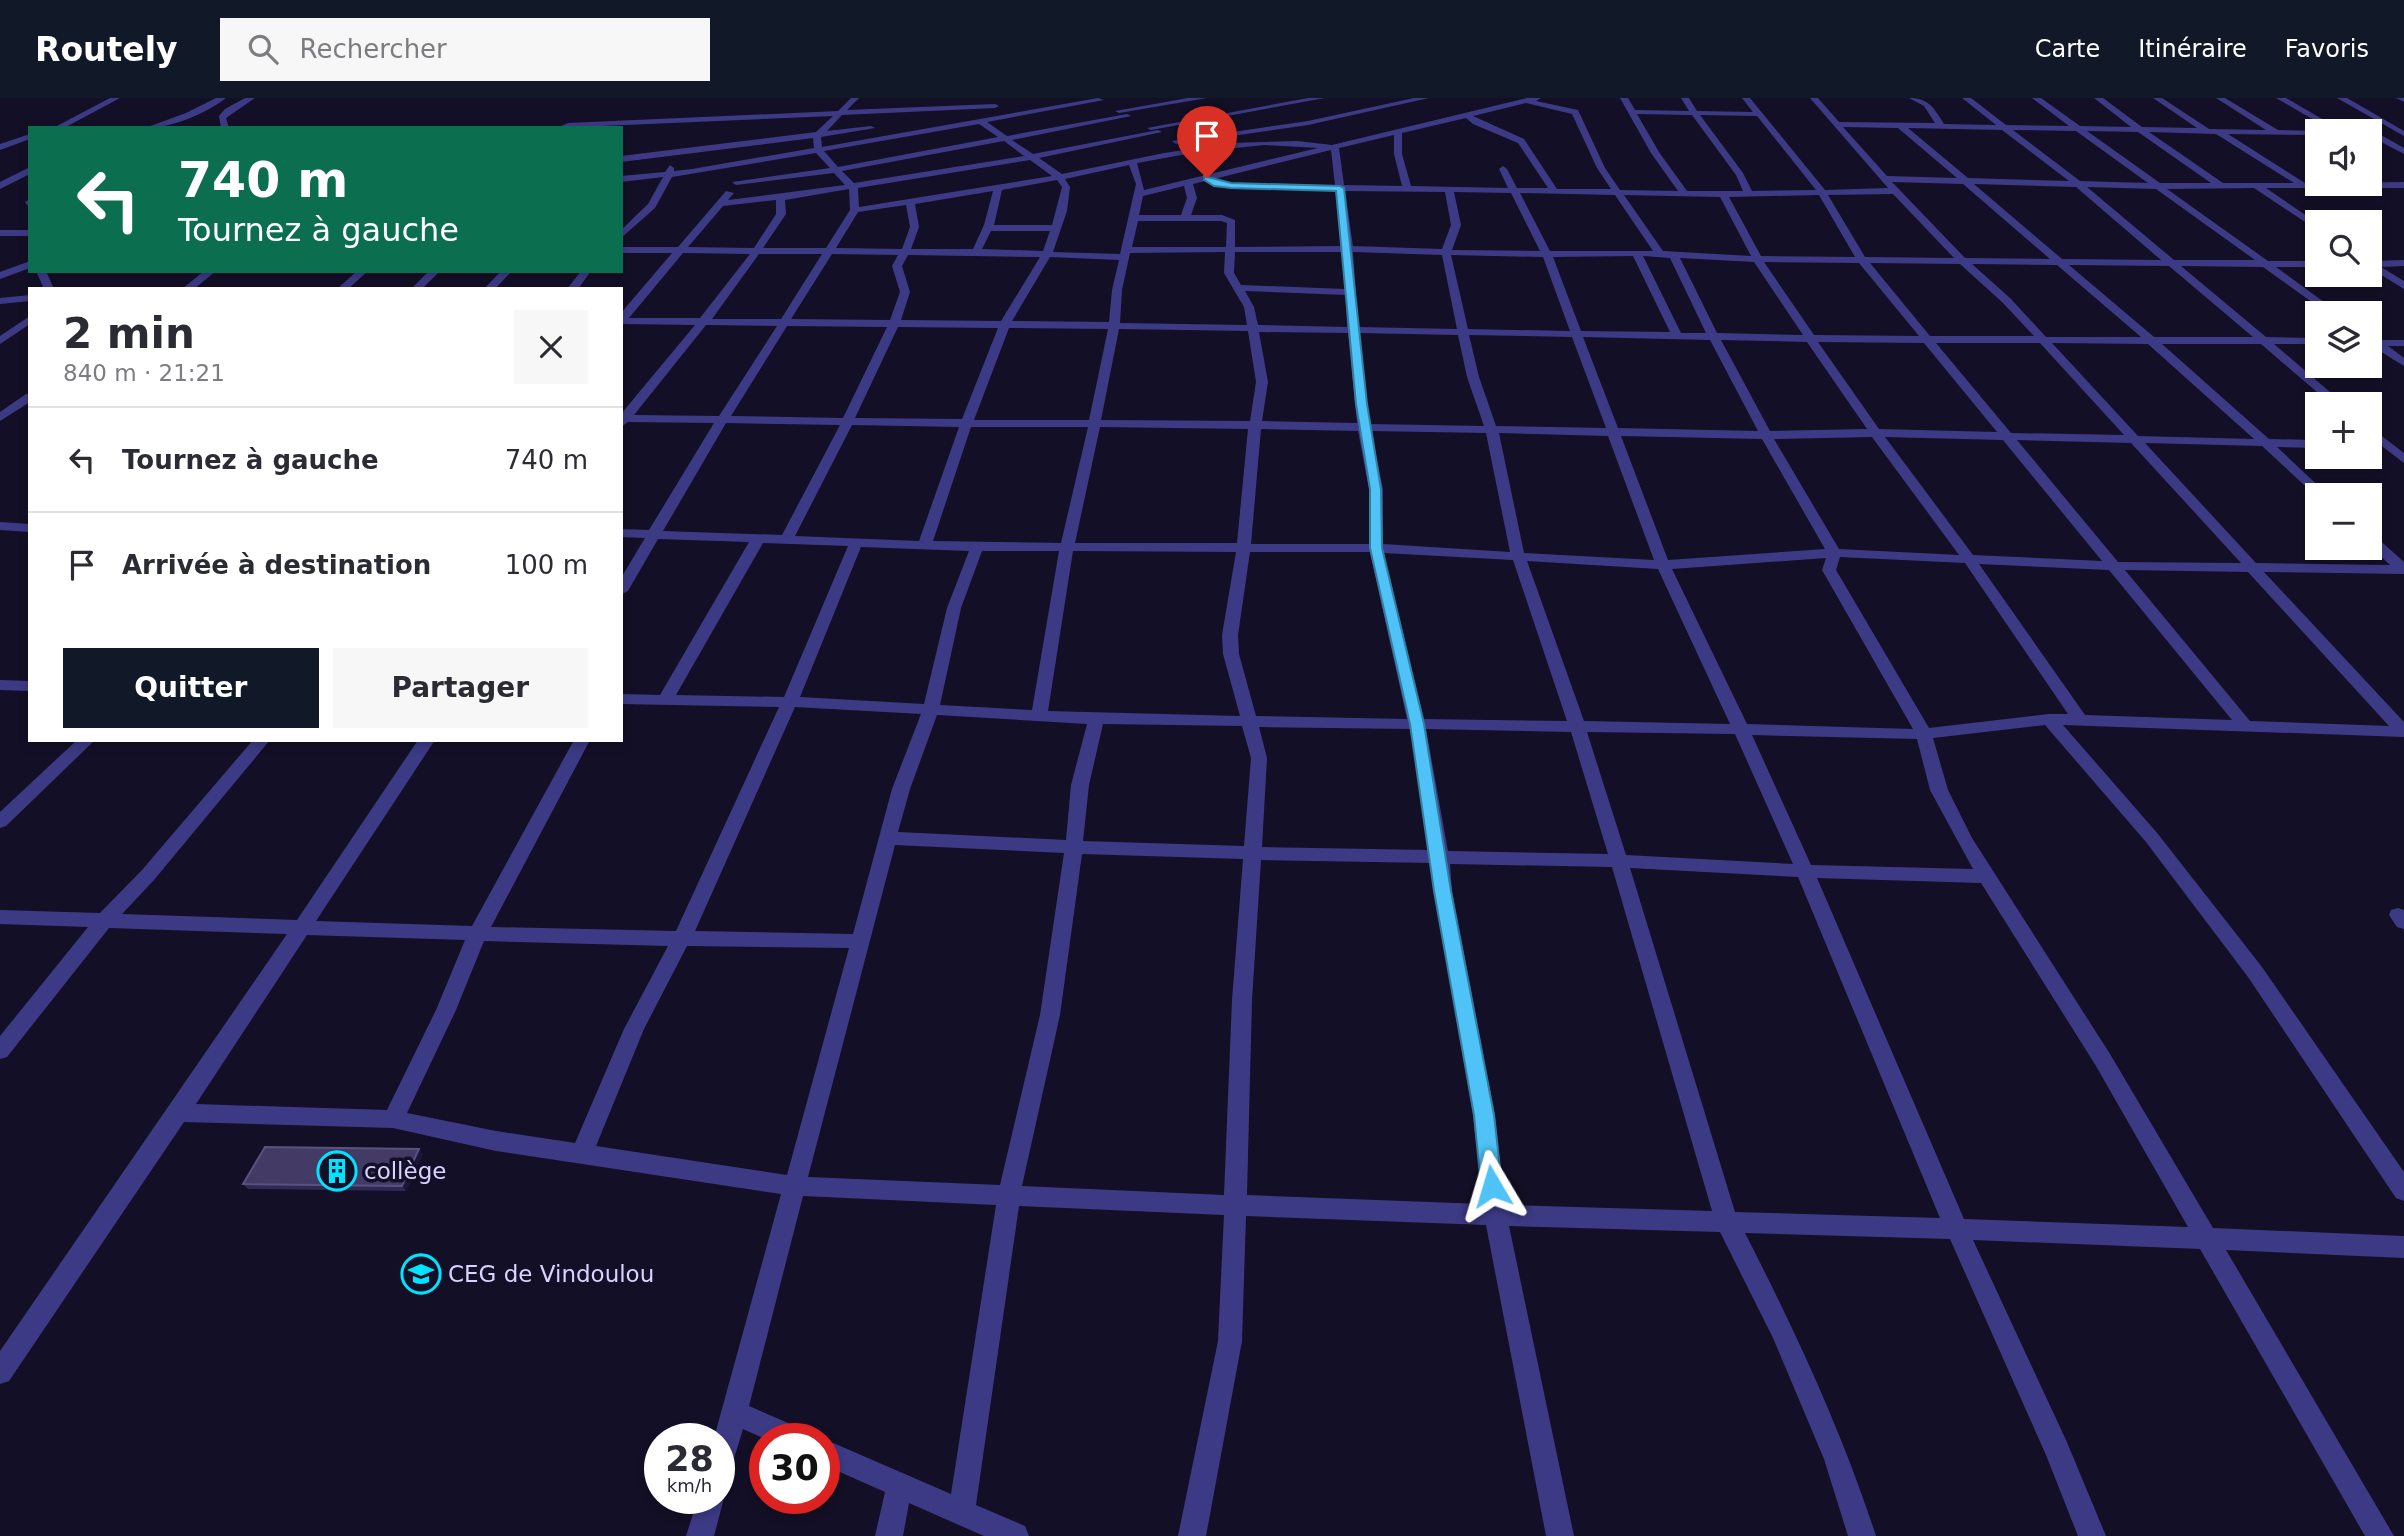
<!DOCTYPE html>
<html lang="fr">
<meta charset="utf-8">
<style>
body{margin:0;font-family:"DejaVu Sans",sans-serif;background:#f7f7f7;color:#2b2b33;height:100vh;display:flex;flex-direction:column;font-size:26px;white-space:nowrap}
*{box-sizing:border-box;margin:0}
p{font-size:23px;color:#7c7c81}
.icon{flex:none;width:38px;height:38px;fill:none;stroke:currentColor;stroke-width:2;stroke-linecap:round;stroke-linejoin:round}
.map{position:relative;flex:1;overflow:hidden}
.sheet{position:absolute;left:28px;top:189px;width:595px;height:455px;display:flex;flex-direction:column;background:#fff;border-radius:0px;box-shadow:0 4px 10px #0003}
.sheet>*{flex:none}
.hud{position:absolute;left:28px;top:28px;width:595px;height:147px;border-radius:0px;box-shadow:0 4px 10px #0003;background:#0b6e4f;color:#fff;overflow:hidden}
.controls{position:absolute;left:2305px;top:21px;display:grid;gap:14px}
.controls a{display:grid;place-items:center;width:77px;height:77px;border-radius:0px;background:#fff;box-shadow:0 4px 10px #0003;font-size:35px}
.speed{position:absolute;left:644px;top:1325px;display:flex;gap:14px;font-size:35px;font-weight:700;text-align:center}
.speed>*{display:grid;place-content:center;width:91px;height:91px;border-radius:50%;background:#fff;box-shadow:0 4px 10px #0003;line-height:1}
.speed small{font-size:18px;font-weight:400}
.speed .limit{border:10px solid #d22;background:#fff;color:#111}
.pin{position:absolute;display:grid;place-items:center;width:60px;height:60px;color:#fff;margin:-72px -30px;border-radius:50% 50% 50% 0;rotate:-45deg;box-shadow:0 0 7px #0007}
.pin .icon{rotate:45deg}
.me{position:absolute;width:77px;margin:-38px;rotate:353deg;stroke-linejoin:round;filter:drop-shadow(0 0 5px #0008)}
.turn{display:flex;align-items:center;gap:24px;height:147px;padding:0 35px;font-size:32px}
.turn .icon{width:91px;height:91px;stroke-width:2.5}
.turn b{display:block;font-size:49px;line-height:60px}
.round{display:grid;place-items:center;flex:none;width:74px;height:74px;border-radius:0px;background:#f7f7f7}
.overview{display:flex;align-items:center;justify-content:space-between;height:119px;padding:0 35px}
h1{font-size:42px;font-weight:600;line-height:52px}
.button{display:flex;gap:14px;margin-top:auto;padding:14px 35px}
.button a{flex:1;height:80px;border-radius:0px;background:#111827;color:#fff;font-size:28px;font-weight:600;line-height:80px;text-align:center}
.button a+a{background:#f7f7f7;color:#2b2b33}
ul{padding:0;list-style:none}
li{display:flex;align-items:center;gap:21px;height:105px;padding:0 35px;border-top:2px solid #e1e1e2}
li div{flex:1}
li b{display:block;font-size:26px}
li em{font-style:normal}
header{display:flex;align-items:center;gap:42px;box-sizing:border-box;height:98px;padding:0 35px;background:#111827;color:#fff}
header strong{font-size:33px}
nav{display:flex;gap:38px;margin-inline-start:auto;font-size:24px}
.search{width:490px;height:63px;background:#f7f7f7;display:flex;align-items:center;gap:18px;box-sizing:border-box;padding:0 24px;border-radius:0px;color:#7c7c81;font-size:26px}
.map>svg:first-child{display:block}
.lines{fill:none;stroke-linecap:round;stroke-linejoin:round}
.minor{fill:#3d3a85;fill-rule:evenodd}
.wall{fill:#312854}
.shaded-wall{fill:#1d163a}
.building{fill:#433a66;stroke:#5a527e;stroke-width:2}
.route{fill:#4fc3f7;stroke:#337fa1;stroke-width:2}
.labels{text-anchor:middle;dominant-baseline:central;stroke-width:7;stroke-linejoin:round;paint-order:stroke}
.near-poi-label{font-size:23px;fill:#d9d4ff;stroke:#130f26;text-anchor:start}
</style>
<header>
<strong>Routely</strong>
<div class="search"><svg class="icon" aria-label="search" viewBox="0 0 24 24"><circle cx="10" cy="10" r="6"/><path d="M15 15l6 6"/></svg>Rechercher</div>
<nav><a>Carte</a><a>Itinéraire</a><a>Favoris</a></nav>
</header>
<div class="map">
<svg width="2404" height="1438" viewBox="0 0 2404 1438">
<rect width="100%" height="100%" fill="#130f26"/>
<g class="lines">
<g class="minor">
<polygon points="110,0 120,0 64,30 53,30"/>
<path d="M216,0H226C205,16 172,30 145,30L186,15Z"/>
<polygon points="245,0 255,0 226,20 229,30 221,30 219,18 225,11"/>
<path d="M851,0H859L847,12L995,6L999,8L995,10L842,17L827,33L871,28L875,30L821,39L822,49L1098,0L1104,2L987,24L1007,38L1127,16L1131,18L1012,42L1033,56L1158,32L1162,34L1039,60L1062,76L1164,55L1231,45L1297,43L1332,47L1527,0H1541L1536,3L1578,12L1605,70L1620,92L1678,93L1651,55L1620,0H1628L1635,12L1689,13L1681,0H1689L1697,13L1753,14L1742,0H1750L1825,92L1888,90L1810,0H1818L1839,24L1935,25L1924,8L1909,0C1929,0 1934,10 1944,26L1996,27L1962,0H1971L2006,27L2069,28L2032,0H2041L2080,28L2131,29L2094,0H2103L2142,29L2197,30L2153,0H2162L2209,31L2266,32L2216,0H2225L2278,32L2320,33H2317V37L2228,36L2305,85L2404,84V90H2266L2317,125V132L2254,90L2167,91L2268,163H2317V169H2276L2339,215H2327L2263,169L2181,168L2266,239L2317,240V246H2274L2344,306H2331L2261,246H2162L2269,341L2317,342V350L2277,349L2328,397H2317V399L2262,348L2145,345L2256,465L2390,467L2370,448V437L2375,438L2404,464V476L2264,474L2404,624V639L2063,627L2158,736L2262,869L2404,1074V1103L2396,1100L2248,879L2146,744L2045,627L1933,640L1948,692L1972,740L2110,956L2213,1130L2404,1138V1160L2226,1152L2394,1438H2365L2200,1151L1973,1142L2066,1342L2106,1438H2078L2046,1357L1950,1141L1745,1135C1796,1235 1841,1331 1876,1438H1848L1824,1361L1773,1240L1720,1134L1509,1128L1574,1438H1546L1486,1127L1246,1118L1242,1243L1206,1438H1178L1218,1243L1224,1117L1019,1108L976,1407L1025,1428L1029,1438H984L909,1405L903,1438H875L885,1394L824,1367V1341L951,1396L996,1107L803,1098L749,1308L802,1331L806,1340L765,1341L743,1331L728,1380L719,1384V1340H714L781,1096L496,1053L393,1030L184,1024L9,1283L0,1286V1253L287,836L109,830L7,959L0,961V938L88,829L0,826V812L100,815L142,772L253,642H270L154,782L122,816L297,822L418,642H435L316,823L472,828L574,642H590L491,829L676,833L779,609L621,606V596L660,597L749,444L658,441L628,493L621,497V480L645,440L621,439V431L649,432L714,325L628,324L621,329V316L695,227L621,226V215L672,155H621V149H678L726,93L734,95L728,102L845,87L834,75L736,87L732,84L830,70L816,55L672,79L655,110L621,140V132L648,106L663,79L621,84V78L665,74L670,67L674,70V73L692,71L814,50L813,40L621,64V58L816,34L833,18L556,30L568,25L838,13ZM1526,5L1572,16L1597,70L1611,91H1557L1524,41L1473,18ZM1637,16L1692,17L1736,77L1743,93H1687L1659,54ZM1700,17L1757,18L1816,92L1752,93L1743,75ZM1466,20L1473,26L1518,45L1548,90H1517L1507,71L1503,68L1499,71L1508,90L1411,88L1402,56V35ZM979,26L998,39L838,69L824,53ZM1843,29L1898,30L1957,80L1887,78ZM1908,30L2002,32L2069,83L1968,80ZM2013,32L2076,33L2148,85L2080,83ZM2087,33L2138,34L2211,85H2160ZM2149,34L2216,36L2294,85H2223ZM1394,37V56L1402,88L1344,87L1339,50ZM1004,43L1024,58L854,85L842,73ZM1264,47L1318,50L1144,92L1137,65L1198,54ZM1331,52L1335,87L1231,85L1214,81ZM1030,62L1052,78L859,109L858,90ZM1129,67L1136,86L1120,156L1053,154L1067,113L1070,89L1065,81ZM1057,82L1062,89L1052,127H994L1002,92ZM1205,83L1214,88L1231,91L1336,92L1343,148L1235,149V122L1222,117H1191L1197,100L1193,86ZM1892,84L1963,86L2050,161L1965,160ZM1974,86L2076,89L2161,162L2062,161ZM1184,88L1187,100L1181,117H1139L1143,98ZM2087,89L2156,91L2255,162H2174ZM849,91L850,112L826,150H763L786,116L785,102ZM993,93L984,127L973,151H911L919,129L915,106ZM1345,93L1445,94L1451,127L1442,151L1353,148ZM1454,94L1511,95L1540,153L1452,152L1461,127ZM1520,95L1615,97L1653,153H1550ZM1893,96L1954,160L1865,159L1828,97ZM1624,97L1720,99L1751,158L1663,153ZM1819,97L1855,159L1761,158L1729,99ZM776,102V116L754,150L688,149L723,108ZM906,107L910,129L902,151L836,150L858,114ZM1138,123H1221L1227,125L1226,149H1132ZM991,133H1050L1043,153L982,151ZM1225,154L1224,175L1244,209L1247,227L1120,225L1122,192L1130,155ZM1235,154H1343L1345,191L1241,187L1234,175ZM1353,154L1442,157L1457,231L1358,229ZM683,155L750,156L700,220H629ZM759,156H822L781,221H712ZM832,156L898,157L892,168L900,194L890,222L791,221ZM908,157L1040,159L1001,223L901,222L910,194L902,168ZM1451,157L1543,159L1570,233L1468,231ZM1633,158L1670,234L1581,233L1553,159ZM1643,158L1670,160L1706,235H1681ZM1050,159L1119,162L1112,192L1109,224L1012,223ZM1680,160L1754,164L1803,237L1717,235ZM1764,164L1859,165L1919,238L1814,237ZM1870,165L1960,166L2002,204L2034,238H1930ZM1972,166L2057,167L2141,239H2046L2010,200ZM2069,167L2169,168L2253,239H2154ZM1245,193L1346,197L1347,229L1258,227L1254,209ZM706,227L777,228L719,318L634,317ZM787,228L887,229L843,320L731,318ZM898,229L998,230L962,321L855,320ZM1009,230L1108,231L1089,322H974ZM1119,231L1248,233L1256,284L1250,323L1101,322ZM1259,234L1348,235L1357,325L1262,323L1268,284ZM1359,235L1458,237L1467,279L1484,328L1369,326ZM1469,237L1572,239L1606,330L1496,328L1479,279ZM1583,239L1710,242L1758,333L1618,330ZM1721,242L1807,244L1867,331L1770,333ZM1818,244L1924,245L1997,334L1879,331ZM1936,245H2040L2124,337L2011,335ZM2052,245L2148,246L2254,341L2138,338ZM726,325L840,327L782,437L663,433ZM852,327L959,329L919,443L795,438ZM971,329H1088L1061,445L933,443ZM1100,329L1248,331L1237,445H1075ZM1261,331L1358,333L1369,391V446H1251ZM1371,333L1486,335L1510,454L1383,446V391ZM1499,335L1608,338L1654,462L1524,455ZM1621,338L1762,341L1825,451L1668,462ZM1872,339L1959,457L1839,451L1774,341ZM1885,339L2003,342L2102,463L1973,457ZM2017,342L2131,345L2241,465L2118,464ZM763,445L848,448L784,599L676,597ZM861,449L969,453L947,510L924,606L800,599ZM982,453H1059L1032,612L940,607L961,510ZM1073,453L1236,454L1222,537L1223,556L1240,618L1048,613ZM1250,454H1370L1407,621L1256,618L1239,556L1238,537ZM1384,455L1513,462L1567,623L1424,621ZM1840,459L1965,465L2068,616H2049L1929,630L1836,472ZM1826,460L1822,472L1913,631L1747,626L1672,471ZM1527,463L1658,471L1730,626L1584,623ZM1979,466L2109,472L2232,622L2085,617ZM2125,472L2248,474L2389,628L2250,623ZM795,609L921,616L892,691L853,836L695,833ZM937,617L1087,626L1071,687L1066,742L898,734L910,691ZM1103,626L1242,628L1251,660L1244,748L1083,743L1089,687ZM1259,629L1410,631L1430,752L1262,749L1267,660ZM1426,631L1571,634L1608,756L1448,753ZM1587,634L1735,636L1793,766L1626,757ZM1752,637L1917,641L1930,692L1973,771L1811,767ZM895,747L1064,755L1040,917L1000,1087L808,1079ZM1082,756L1243,761L1232,902L1224,1097L1022,1088L1060,917ZM1261,762L1432,765L1434,793L1473,1017L1483,1106L1247,1097L1252,902ZM1450,766L1612,769L1712,1113L1505,1107L1495,1017L1452,793ZM1630,770L1798,779L1940,1120L1735,1114ZM1817,780L1981,785L2096,968L2188,1129L1964,1121ZM307,837L465,842L436,912L387,1012L196,1006ZM484,843L668,848L624,931L575,1045L496,1033L407,1015L456,912ZM687,848L849,850L787,1077L596,1048L644,931Z"/>
<polygon points="1188,0 1207,0 1119,15 1115,13"/>
<polygon points="1308,0 1325,0 1151,32 1147,30"/>
<polygon points="1414,0 1429,0 1308,27 1176,46 1172,43 1308,23"/>
<polygon points="2276,0 2286,0 2343,33 2333,33"/>
<polygon points="2337,0 2347,0 2404,33 2404,38"/>
<polygon points="2396,0 2404,0 2404,4"/>
<polygon points="2368,33 2374,33 2404,50 2404,56 2370,38"/>
<polygon points="30,36 30,41 0,52 0,46"/>
<polygon points="30,69 30,76 0,91 0,84"/>
<polygon points="30,101 30,108 27,107 25,104"/>
<rect x="0" y="132" width="30" height="6"/>
<polygon points="2404,162 2404,168 2381,169 2404,183 2404,191 2370,170 2370,163"/>
<polygon points="30,163 30,170 0,181 0,174"/>
<polygon points="36,173 46,173 54,191 44,191"/>
<polygon points="204,173 216,173 194,191 182,191"/>
<polygon points="357,173 368,173 348,191 337,191"/>
<polygon points="429,173 440,173 422,191 411,191"/>
<polygon points="501,173 512,173 495,191 484,191"/>
<polygon points="581,173 591,173 578,191 567,191"/>
<polygon points="30,197 30,203 0,206 0,200"/>
<polygon points="30,218 30,226 0,246 0,238"/>
<polygon points="2370,238 2378,242 2404,242 2404,248 2388,248 2404,260 2404,268 2370,247"/>
<polygon points="26,296 30,296 30,304 0,323 0,314"/>
<polygon points="2370,329 2404,355 2404,365 2370,339"/>
<polygon points="0,424 30,426 30,434 0,432"/>
<polygon points="0,582 30,583 30,593 0,592"/>
<polygon points="77,642 95,642 6,728 0,730 0,714"/>
<polygon points="2398,810 2404,812 2404,831 2397,829 2389,817 2391,812"/>
<polygon points="719,1390 724,1400 714,1438 686,1438 698,1400 719,1400"/>
</g>
</g>
<polygon class="wall" points="423,1056 406,1093 248,1091 243,1086"/>
<polygon class="shaded-wall" points="419,1051 423,1056 406,1093 402,1088"/>
<polygon class="building" points="265,1049 419,1051 402,1088 243,1086"/>
<polygon class="route" points="1204,78 1231,85 1340,88 1344,90 1367,306 1381,391 1382,450 1424,626 1451,793 1494,1017 1502,1088 1499,1094 1492,1097 1484,1094 1481,1088 1474,1017 1434,793 1410,626 1370,450 1370,391 1356,306 1336,93 1231,90 1214,88 1204,82"/>
<defs>
<g id="building-ring" transform="scale(2.0125)"><circle r="9.5" fill="#130f26" stroke="#00e5ff" stroke-width="1.5"/><path d="M-4-6H4V6H1V3H-1V6H-4ZM-2.5-4.3h1.7v1.8h-1.7ZM.8-4.3h1.7v1.8H.8ZM-2.5-1h1.7V.8h-1.7ZM.8-1h1.7V.8H.8Z" fill="#00e5ff"/></g>
<g id="school-ring" transform="scale(2.0125)"><circle r="9.5" fill="#130f26" stroke="#00e5ff" stroke-width="1.5"/><path d="M0-5L7-2L0 1L-7-2ZM-4 1L0 2.5L4 1V4Q0 6-4 4Z" fill="#00e5ff"/></g>
</defs>
<g fill-rule="evenodd">
<use href="#building-ring" x="337" y="1073"/>
<use href="#school-ring" x="421" y="1176"/>
</g>
<g class="labels">
<g class="near-poi-label">
<text x="364" y="1073">collège</text>
<text x="448" y="1176">CEG de Vindoulou</text>
</g>
</g>
</svg>
<div class="controls">
<a><svg class="icon" aria-label="sound" viewBox="0 0 24 24"><path d="M4 9h4l5-4v14l-5-4H4zM17 9q2 3 0 6"/></svg></a>
<a><svg class="icon" aria-label="search" viewBox="0 0 24 24"><circle cx="10" cy="10" r="6"/><path d="M15 15l6 6"/></svg></a>
<a><svg class="icon" aria-label="layers" viewBox="0 0 24 24"><path d="M12 4l9 5-9 5-9-5zM3 14l9 5 9-5"/></svg></a>
<a>+</a>
<a>−</a>
</div>
<div class="speed"><div>28<small>km/h</small></div><div class="limit">30</div></div>
<div class="pin" style="left:1207px;top:80px;background:#d93025"><svg class="icon" aria-label="arrive" viewBox="0 0 24 24"><path d="M6 21V4h12l-3 4 3 4H6"/></svg></div>
<svg class="me" style="left:1492px;top:1088px" viewBox="-20 -20 40 40"><path d="M0-17L14 15 0 8-14 15z" fill="#4fc3f7" stroke="#fff" stroke-width="4"/></svg>
<div class="hud">
<div class="turn"><svg class="icon" aria-label="left" viewBox="0 0 24 24"><path d="M17 20v-9H6M10 6l-5 5 5 5"/></svg><div><b>740 m</b>Tournez à gauche</div></div>
</div>
<section class="sheet">
<div class="overview"><div><h1>2 min</h1><p>840 m · 21:21</p></div><a class="round"><svg class="icon" aria-label="close" viewBox="0 0 24 24"><path d="M6 6l12 12M18 6L6 18"/></svg></a></div>
<ul>
<li><svg class="icon" aria-label="left" viewBox="0 0 24 24"><path d="M17 20v-9H6M10 6l-5 5 5 5"/></svg><div><b>Tournez à gauche</b></div><em>740 m</em></li>
<li><svg class="icon" aria-label="arrive" viewBox="0 0 24 24"><path d="M6 21V4h12l-3 4 3 4H6"/></svg><div><b>Arrivée à destination</b></div><em>100 m</em></li>
</ul>
<div class="button"><a>Quitter</a><a>Partager</a></div>
</section>
</div>
